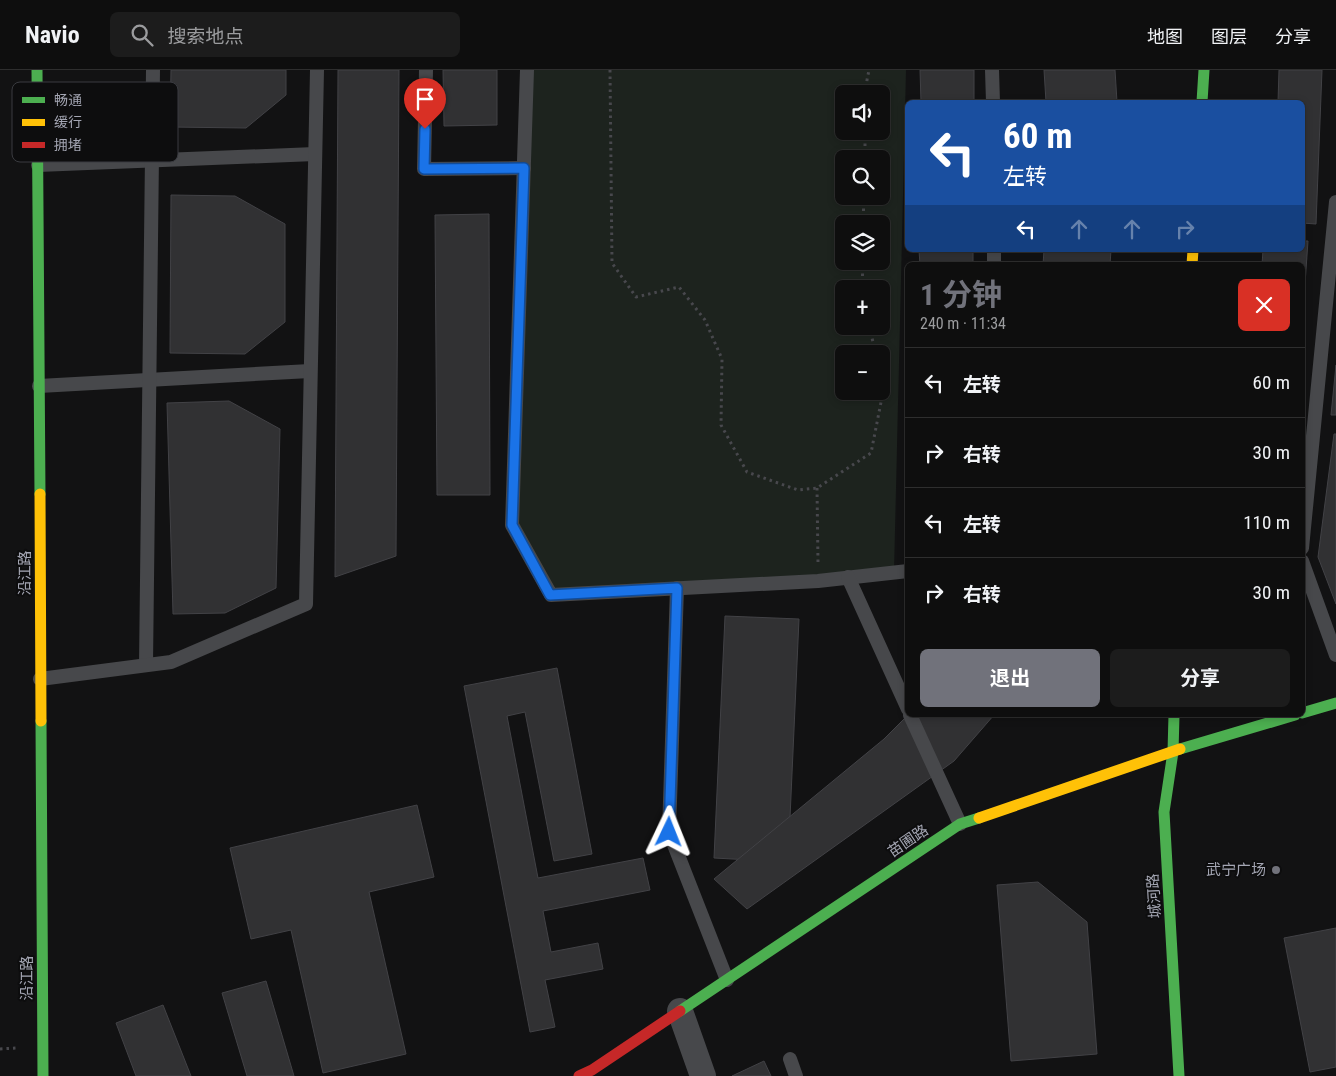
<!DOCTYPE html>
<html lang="zh">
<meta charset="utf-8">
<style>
body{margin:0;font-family:"Roboto Condensed","Noto Sans SC",sans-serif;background:#1c1c1c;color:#f1f3f6;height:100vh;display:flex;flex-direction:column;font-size:19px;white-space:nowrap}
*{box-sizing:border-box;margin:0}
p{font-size:16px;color:#9b9c9e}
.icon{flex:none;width:28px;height:28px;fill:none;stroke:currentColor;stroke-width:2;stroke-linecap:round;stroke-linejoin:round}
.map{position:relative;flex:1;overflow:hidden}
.sheet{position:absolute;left:905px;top:192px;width:400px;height:455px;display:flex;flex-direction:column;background:#0e0e0e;border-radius:8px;box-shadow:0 2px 8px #0003,0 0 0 1px #2e2e2e}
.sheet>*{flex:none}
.banner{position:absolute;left:905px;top:30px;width:400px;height:152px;border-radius:8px;box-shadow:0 2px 8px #0003,0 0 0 1px #2e2e2e;background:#1a4fa0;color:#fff;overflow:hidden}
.fabs{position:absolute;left:835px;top:15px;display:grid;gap:10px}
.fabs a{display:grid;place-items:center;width:55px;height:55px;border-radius:8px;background:#0e0e0e;box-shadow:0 2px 8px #0003,0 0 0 1px #2e2e2e;font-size:25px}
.pin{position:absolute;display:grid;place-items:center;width:42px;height:42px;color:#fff;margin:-51px -21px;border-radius:50% 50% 50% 0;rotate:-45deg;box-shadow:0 0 5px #0007}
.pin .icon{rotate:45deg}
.me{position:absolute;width:55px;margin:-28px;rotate:2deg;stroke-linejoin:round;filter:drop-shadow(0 0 4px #0008)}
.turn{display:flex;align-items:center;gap:18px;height:105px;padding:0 15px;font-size:22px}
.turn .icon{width:65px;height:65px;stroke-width:2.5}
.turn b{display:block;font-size:35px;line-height:42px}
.lanes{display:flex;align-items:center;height:48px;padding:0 15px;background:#0003;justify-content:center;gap:25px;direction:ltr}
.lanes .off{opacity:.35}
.round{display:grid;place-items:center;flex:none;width:52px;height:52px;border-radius:8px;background:#1c1c1c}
.summary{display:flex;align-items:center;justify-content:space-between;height:85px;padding:0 15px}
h1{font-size:30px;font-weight:700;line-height:38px;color:#71727b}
.button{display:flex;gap:10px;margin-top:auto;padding:10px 15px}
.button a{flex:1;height:58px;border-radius:8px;background:#71727b;color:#fff;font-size:20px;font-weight:700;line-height:58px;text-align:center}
.button a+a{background:#1c1c1c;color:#f1f3f6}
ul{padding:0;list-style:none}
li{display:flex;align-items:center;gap:15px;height:70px;padding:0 15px;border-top:1px solid #2e2e2e}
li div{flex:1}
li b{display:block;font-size:19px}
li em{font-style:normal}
header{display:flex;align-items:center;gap:30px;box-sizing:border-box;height:70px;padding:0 25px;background:#0e0e0e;border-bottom:1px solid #2e2e2e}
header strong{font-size:24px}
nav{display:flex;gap:28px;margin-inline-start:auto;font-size:18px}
.search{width:350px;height:45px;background:#1c1c1c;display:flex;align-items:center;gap:12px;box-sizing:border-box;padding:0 18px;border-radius:8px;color:#9b9c9e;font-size:19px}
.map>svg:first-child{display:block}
.green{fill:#1d231e;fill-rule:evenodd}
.building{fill:#313133;stroke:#424246}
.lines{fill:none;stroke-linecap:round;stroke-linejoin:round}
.path{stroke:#48484d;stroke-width:3;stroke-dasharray:2.5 4;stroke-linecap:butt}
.lane{stroke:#47484b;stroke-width:14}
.street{stroke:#47484b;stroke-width:26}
.fast{stroke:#4caf50;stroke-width:11}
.slow{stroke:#ffc107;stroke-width:11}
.jam{stroke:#c62828;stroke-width:11}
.route-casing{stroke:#114b97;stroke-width:12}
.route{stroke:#1a73e8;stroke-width:9}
.poi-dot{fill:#71727b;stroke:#0d0d0e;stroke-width:2}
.labels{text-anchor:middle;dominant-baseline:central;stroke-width:4;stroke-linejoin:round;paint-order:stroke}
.street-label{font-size:15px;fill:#a4a6b3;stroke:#0d0d0e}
.poi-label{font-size:15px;fill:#a4a6b3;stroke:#0d0d0e;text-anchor:end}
.key{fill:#0d0d0e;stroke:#3a3b40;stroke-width:1}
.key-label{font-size:14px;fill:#a4a6b3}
</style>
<header>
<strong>Navio</strong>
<div class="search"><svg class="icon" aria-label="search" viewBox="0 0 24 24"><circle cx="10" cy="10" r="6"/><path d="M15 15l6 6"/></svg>搜索地点</div>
<nav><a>地图</a><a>图层</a><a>分享</a></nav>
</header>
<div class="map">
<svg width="1336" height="1006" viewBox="0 0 1336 1006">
<rect width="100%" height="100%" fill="#121213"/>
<path class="green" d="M527,0H906L894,502L551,525L512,455ZM844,24H881V61H844ZM844,89H881V126H844ZM844,154H881V191H844ZM844,219H881V256H844ZM844,284H881V321H844Z"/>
<g class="building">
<polygon points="171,0 286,0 286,25 246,58 170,57"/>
<polygon points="338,0 399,0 396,486 335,507"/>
<polygon points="443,0 497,0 497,55 444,56"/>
<polygon points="920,0 974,0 974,32 921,32"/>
<polygon points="1044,0 1115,0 1117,32 1046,32"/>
<polygon points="1279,0 1322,0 1316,154 1302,153 1302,32 1278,32"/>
<polygon points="171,125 235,126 285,154 285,252 245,284 170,283"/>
<polygon points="489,144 490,425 437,425 435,145"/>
<polygon points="1302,171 1308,171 1302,257 1302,195 1262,195 1263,180 1302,180"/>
<polygon points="919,180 973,180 973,195 920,195"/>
<polygon points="1044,180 1111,180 1110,195 1043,195"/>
<polygon points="1336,295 1336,345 1331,345"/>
<polygon points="229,331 280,359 276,518 225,543 173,544 167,333"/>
<polygon points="1334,364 1336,364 1336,534 1318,487"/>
<polygon points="725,546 799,549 788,792 714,788"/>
<polygon points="557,598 592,784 554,791 525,642 507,646 538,808 643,788 650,820 543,841 551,882 598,873 603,899 545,910 555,957 530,962 464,616"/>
<polygon points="908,645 994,645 954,691 747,839 714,809 884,669"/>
<polygon points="417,735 434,807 369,822 406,984 323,1003 291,860 251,869 230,778"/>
<polygon points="1038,812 1087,852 1097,984 1011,991 997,815"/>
<polygon points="1336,858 1336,997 1310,1002 1284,868"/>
<polygon points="266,911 294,1006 247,1006 222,923"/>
<polygon points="163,935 191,1006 136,1006 116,953"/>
<polygon points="764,991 771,1006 732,1006"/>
</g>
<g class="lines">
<g class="path">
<polyline points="610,0 612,193 636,227 679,217 705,250 722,289 721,355 747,402 798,420 817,418 871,383 884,317 881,306"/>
<polyline points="866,24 867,10 869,0"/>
<polyline points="865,89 865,61"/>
<polyline points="863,154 864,126"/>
<polyline points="862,219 863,191"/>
<polyline points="869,256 876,284"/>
<polyline points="817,418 818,493"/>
<polyline points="0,979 17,978"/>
</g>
<g class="lane">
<polyline points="426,0 424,99 524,98"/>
<polyline points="527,0 512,455 551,525 818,511 908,501"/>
<polyline points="992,0 993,32"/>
<polyline points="38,95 315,84"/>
<polyline points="994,180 994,195"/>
<polyline points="39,316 310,301"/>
<polyline points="1302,478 1336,132"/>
<polyline points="1302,491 1336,585"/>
<polyline points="848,507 908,639"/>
<polyline points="677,518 669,762 727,910"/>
<polyline points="146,595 153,0"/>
<polyline points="40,609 171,592 306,534 317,0"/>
<polyline points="910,645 960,754"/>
<polyline points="790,989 796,1006"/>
</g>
<polyline class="street" points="680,941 703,1006"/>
<g class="fast">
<polyline points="37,0 40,424"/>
<polyline points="1202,32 1204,0"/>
<polyline points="1302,643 1336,633"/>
<polyline points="1174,645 1173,682 1164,742 1179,1006"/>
<polyline points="41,651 43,1006"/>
<polyline points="1180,679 1295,645"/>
<polyline points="680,941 960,754 979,748"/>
</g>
<g class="slow">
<polyline points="1192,195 1193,180"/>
<polyline points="40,424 41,651"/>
<polyline points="979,748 1180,679"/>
</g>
<polyline class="jam" points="579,1006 592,1000 680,941"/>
</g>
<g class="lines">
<g class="route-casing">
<polyline id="route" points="425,59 424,99 524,98 512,455 550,525 677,518 669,762"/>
</g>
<use href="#route" class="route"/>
</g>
<circle class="poi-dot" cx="1276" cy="800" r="5"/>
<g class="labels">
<g class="street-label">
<text transform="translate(25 503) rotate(-90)">沿江路</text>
<text transform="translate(908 771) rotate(-34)">苗圃路</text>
<text transform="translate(1154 826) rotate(-93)">城河路</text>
<text transform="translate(27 908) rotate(-90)">沿江路</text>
</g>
<g class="poi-label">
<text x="1266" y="800">武宁广场</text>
</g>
</g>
<rect x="12" y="12" width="166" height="80" rx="8" class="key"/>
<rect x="22" y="27" width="23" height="6" fill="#4caf50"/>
<rect x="22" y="49" width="23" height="7" fill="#ffc107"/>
<rect x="22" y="72" width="23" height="6" fill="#c62828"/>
<g class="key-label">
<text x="54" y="35">畅通</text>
<text x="54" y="57">缓行</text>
<text x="54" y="80">拥堵</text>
</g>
</svg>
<div class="fabs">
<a><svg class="icon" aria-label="sound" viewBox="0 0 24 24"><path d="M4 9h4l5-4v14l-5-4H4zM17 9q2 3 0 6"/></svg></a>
<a><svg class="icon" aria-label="search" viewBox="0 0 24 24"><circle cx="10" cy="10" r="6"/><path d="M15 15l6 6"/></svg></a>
<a><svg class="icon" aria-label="layers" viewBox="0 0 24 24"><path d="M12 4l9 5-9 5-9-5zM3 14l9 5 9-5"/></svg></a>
<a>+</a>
<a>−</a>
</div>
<div class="pin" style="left:425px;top:59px;background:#d93025"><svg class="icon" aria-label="arrive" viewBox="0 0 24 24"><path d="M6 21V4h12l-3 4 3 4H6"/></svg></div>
<svg class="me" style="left:669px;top:762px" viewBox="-20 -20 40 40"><path d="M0-17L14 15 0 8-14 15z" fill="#1a73e8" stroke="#fff" stroke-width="4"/></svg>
<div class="banner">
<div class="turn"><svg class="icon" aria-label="left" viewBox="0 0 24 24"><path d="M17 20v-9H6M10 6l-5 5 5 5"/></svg><div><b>60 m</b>左转</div></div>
<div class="lanes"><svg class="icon" aria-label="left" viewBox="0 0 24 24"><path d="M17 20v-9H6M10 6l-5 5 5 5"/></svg><svg class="icon off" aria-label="ahead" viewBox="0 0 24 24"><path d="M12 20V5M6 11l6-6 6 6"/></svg><svg class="icon off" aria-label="ahead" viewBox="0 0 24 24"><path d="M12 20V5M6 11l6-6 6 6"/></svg><svg class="icon off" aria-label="right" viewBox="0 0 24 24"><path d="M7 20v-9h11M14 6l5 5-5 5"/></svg></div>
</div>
<section class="sheet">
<div class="summary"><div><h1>1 分钟</h1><p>240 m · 11:34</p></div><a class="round" style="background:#d93025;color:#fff"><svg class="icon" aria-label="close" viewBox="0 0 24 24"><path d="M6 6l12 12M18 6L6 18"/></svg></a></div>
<ul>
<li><svg class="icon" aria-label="left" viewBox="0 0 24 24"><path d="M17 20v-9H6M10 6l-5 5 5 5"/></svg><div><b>左转</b></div><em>60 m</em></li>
<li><svg class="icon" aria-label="right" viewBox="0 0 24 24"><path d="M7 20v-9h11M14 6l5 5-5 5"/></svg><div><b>右转</b></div><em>30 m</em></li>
<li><svg class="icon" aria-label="left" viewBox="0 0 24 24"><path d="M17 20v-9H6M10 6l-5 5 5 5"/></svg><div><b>左转</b></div><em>110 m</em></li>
<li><svg class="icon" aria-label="right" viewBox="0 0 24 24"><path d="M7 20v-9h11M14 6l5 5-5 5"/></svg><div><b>右转</b></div><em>30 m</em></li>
</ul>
<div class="button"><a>退出</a><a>分享</a></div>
</section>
</div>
